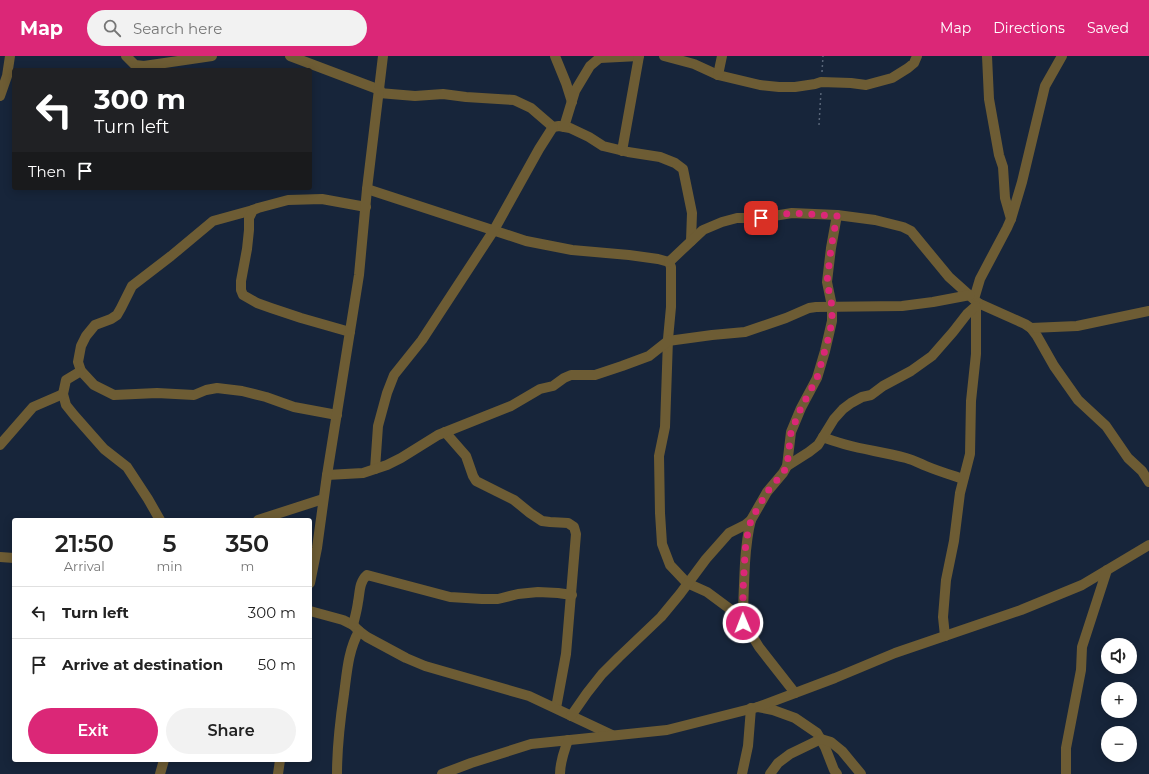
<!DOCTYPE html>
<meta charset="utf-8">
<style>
body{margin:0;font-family:Montserrat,sans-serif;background:#f2f2f2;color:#222;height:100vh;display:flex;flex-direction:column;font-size:15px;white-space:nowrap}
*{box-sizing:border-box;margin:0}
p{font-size:13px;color:#767676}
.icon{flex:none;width:22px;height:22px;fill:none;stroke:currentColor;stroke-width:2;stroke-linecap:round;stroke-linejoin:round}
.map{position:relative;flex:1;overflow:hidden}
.details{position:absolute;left:12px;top:462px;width:300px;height:244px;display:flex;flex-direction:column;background:#fff;border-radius:4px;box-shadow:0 2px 10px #0003}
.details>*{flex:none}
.hud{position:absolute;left:12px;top:12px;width:300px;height:122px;border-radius:4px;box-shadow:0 2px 10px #0003;background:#202124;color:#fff;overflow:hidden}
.buttons{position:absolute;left:1101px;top:582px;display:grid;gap:8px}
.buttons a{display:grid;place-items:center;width:36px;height:36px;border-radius:50%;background:#fff;box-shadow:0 2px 10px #0003;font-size:20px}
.pin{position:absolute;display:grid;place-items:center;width:34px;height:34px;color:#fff;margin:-17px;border-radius:8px;box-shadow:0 2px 6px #0006}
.me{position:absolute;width:44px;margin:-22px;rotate:359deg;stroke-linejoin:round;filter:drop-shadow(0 0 3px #0008)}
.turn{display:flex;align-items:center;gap:14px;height:84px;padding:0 16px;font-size:18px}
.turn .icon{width:52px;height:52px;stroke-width:2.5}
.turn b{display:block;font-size:28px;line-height:34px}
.then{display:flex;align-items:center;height:38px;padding:0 16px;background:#0003;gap:8px;font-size:15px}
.eta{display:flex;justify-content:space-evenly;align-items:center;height:68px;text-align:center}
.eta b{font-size:24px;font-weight:600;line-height:28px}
.primary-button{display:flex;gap:8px;margin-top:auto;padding:8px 16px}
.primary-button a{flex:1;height:46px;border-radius:24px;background:#db2777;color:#fff;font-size:16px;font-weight:600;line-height:46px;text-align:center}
.primary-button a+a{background:#f2f2f2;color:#222}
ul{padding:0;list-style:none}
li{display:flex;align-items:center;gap:12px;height:52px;padding:0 16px;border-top:1px solid #e0e0e0}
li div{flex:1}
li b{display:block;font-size:15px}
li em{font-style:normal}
header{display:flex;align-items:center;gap:24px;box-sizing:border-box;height:56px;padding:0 20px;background:#db2777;color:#fff}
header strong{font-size:19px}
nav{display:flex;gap:22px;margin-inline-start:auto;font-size:14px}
.search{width:280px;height:36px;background:#f2f2f2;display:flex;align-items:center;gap:10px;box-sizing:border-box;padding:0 14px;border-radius:22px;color:#767676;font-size:15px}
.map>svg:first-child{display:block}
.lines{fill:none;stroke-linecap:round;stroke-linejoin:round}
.path{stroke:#586578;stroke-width:1.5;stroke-dasharray:2 3;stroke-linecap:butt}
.minor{stroke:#6d5c34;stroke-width:10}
.route{stroke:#db2777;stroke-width:7;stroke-dasharray:0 12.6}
</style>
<header>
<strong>Map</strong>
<div class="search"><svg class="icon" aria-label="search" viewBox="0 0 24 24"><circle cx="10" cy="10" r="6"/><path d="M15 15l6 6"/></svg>Search here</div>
<nav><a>Map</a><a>Directions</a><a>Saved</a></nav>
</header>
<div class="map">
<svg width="1149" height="718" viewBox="0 0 1149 718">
<rect width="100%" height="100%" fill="#17253a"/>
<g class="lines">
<g class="path">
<polyline points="822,16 823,0"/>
<polyline points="819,69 821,35"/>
</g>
<g class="minor">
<polyline points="126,0 135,9 144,10 212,0"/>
<polyline points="290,0 380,34"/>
<polyline points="555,0 566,27 572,46"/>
<polyline points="664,0 694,8 718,19 760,29 779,31 795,31 815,28 821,26 851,27 866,29 892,22 908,12 914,7 917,0"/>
<polyline points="987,0 989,43 999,99 1003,111 1005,142 1011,163"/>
<polyline points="600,2 639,0"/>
<polyline points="718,19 722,0"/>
<polyline points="379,37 415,40 443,38 466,41 514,44 531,52 553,71 559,70 570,72 589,81 603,90 628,96 660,101 675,107 683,113 692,157 691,185"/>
<polyline points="0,40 7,20 10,0"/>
<polyline points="564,71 575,35 590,10 602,0"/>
<polyline points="622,95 639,0"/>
<polyline points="367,133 526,185 572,194 629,199 658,203 669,206 671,211 671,251 668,283 665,371 659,400 660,457 662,488 670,509 687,527 707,536 734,556 748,573 759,591 795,637"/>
<polyline points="253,154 213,165 171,200 132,230 121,252 117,259 111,263 95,269 86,280 81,290 78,306 81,315 94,329 114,339 157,337 194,339 206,334 217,332 242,335 266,341 294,351 337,359"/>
<polyline points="669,206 703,174 722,166 737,162 761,162 792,157 837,159 875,164 903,171 911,175 949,221 978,247 1025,268 1031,272 1037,280 1054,310 1078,344 1106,370 1128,402 1142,415 1149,426"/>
<polyline points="974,243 980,223 1007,172 1011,163 1022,126 1045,30 1062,0"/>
<polyline points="1031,272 1077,270 1149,255"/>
<polyline points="350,276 301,262 271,252 257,247 243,239 241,234 241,225 247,193 249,174 249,162 253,154 258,152 288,144 322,143 366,151"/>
<polyline points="81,315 66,324 63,338 66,349 74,359 104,393 127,411 148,443 160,464"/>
<polyline points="445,376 466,400 473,420 476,425 514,444 530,457 542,465 550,466 568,467 574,471 576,478 566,598 556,652"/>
<path d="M823,381C851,393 877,394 906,402C913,404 919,407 926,410C938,415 951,419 963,423"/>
<polyline points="0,389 33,351 63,338"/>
<polyline points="787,410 791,376 801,352 817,322 825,295 832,265 832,250 827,226 831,192 837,159"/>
<polyline points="375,413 378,370 387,337 394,319 422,284 494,174 539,93 553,71"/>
<polyline points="327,419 363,417 387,409 401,402 438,379 511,350 540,333 553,330 564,322 571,319 595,319 622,310 649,300 668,285 712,279 745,276 786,262 809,252 816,251 902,250 933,246 970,239"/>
<polyline points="258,464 323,443"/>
<polyline points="0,501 14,502"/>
<polyline points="310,527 317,492 327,419 359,219 367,133 383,0"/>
<polyline points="310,555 343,564 353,569 359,575 367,581 406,602 425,610 529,640 612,679"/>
<path d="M743,567C743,547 744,527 745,507C746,492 747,479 751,464"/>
<path d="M353,569C355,561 357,554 358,546C360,536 359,526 367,519L450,541L482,543H498L518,538L538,536L558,537L572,539"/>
<polyline points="945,580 943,561 946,524 954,485 960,437 970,398 971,345 976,298 976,250 978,247"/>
<polyline points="758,651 773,654 795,662 817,677 825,691 834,714 837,718"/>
<polyline points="571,660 587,637 602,618 619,601 661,561 680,538 706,503 729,477 745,469 751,464 767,436 783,417 787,410 809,396 818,389 834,363 843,353 851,347 862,341 871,339 883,330 911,315 932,300 953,276 967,258 976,250"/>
<polyline points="160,718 164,704"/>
<polyline points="278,718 280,704"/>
<path d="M337,718C337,691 340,665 344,638C347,616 348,595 359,575"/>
<polyline points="442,718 471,707 531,688 667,674 758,651 835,622 895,597 1021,554 1082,529 1149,489"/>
<path d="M560,718C560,705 564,696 568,684"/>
<polyline points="742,718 748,690 751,652"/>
<polyline points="770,718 778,707 790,698 821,683 831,686 842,695 861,718"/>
<polyline points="1066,718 1066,692 1081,614 1082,591 1107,514"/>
</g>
</g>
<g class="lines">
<polyline class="route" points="743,567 743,535 745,498 746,485 751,464 767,436 783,417 787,410 791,376 801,352 817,322 829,280 832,265 832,250 827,226 831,192 837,160 792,157 761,162"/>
</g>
</svg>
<div class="buttons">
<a><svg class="icon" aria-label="sound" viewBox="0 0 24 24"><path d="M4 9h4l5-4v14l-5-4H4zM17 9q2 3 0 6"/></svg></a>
<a>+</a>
<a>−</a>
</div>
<div class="pin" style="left:761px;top:162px;background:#d93025"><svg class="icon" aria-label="arrive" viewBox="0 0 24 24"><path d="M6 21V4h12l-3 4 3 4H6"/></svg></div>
<svg class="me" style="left:743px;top:567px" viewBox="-20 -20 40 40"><circle r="17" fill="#db2777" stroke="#fff" stroke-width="3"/><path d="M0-11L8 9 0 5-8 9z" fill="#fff"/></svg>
<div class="hud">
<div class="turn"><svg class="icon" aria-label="left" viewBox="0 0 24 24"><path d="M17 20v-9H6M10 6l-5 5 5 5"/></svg><div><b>300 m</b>Turn left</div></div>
<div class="then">Then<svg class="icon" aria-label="arrive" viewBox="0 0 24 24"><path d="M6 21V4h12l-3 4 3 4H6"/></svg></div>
</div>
<section class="details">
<div class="eta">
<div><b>21:50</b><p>Arrival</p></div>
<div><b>5</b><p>min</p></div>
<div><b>350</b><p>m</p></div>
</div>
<ul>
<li><svg class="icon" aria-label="left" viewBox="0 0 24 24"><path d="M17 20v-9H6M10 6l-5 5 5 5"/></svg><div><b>Turn left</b></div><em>300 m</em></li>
<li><svg class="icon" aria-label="arrive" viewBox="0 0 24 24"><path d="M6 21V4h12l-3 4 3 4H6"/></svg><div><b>Arrive at destination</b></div><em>50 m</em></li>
</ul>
<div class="primary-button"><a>Exit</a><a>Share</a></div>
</section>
</div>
